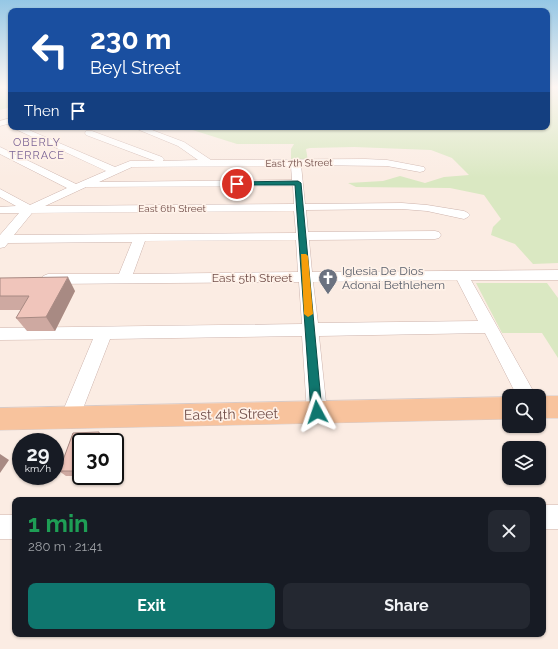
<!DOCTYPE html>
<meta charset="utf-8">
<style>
body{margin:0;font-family:Raleway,sans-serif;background:#242831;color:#f1f3f6;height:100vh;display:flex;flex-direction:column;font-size:15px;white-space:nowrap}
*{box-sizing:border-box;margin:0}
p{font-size:13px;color:#9ea1a6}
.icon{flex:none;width:22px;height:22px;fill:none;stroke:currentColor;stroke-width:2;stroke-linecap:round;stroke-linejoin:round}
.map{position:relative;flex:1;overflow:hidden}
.side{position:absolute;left:12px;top:497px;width:534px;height:140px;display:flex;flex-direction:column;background:#171b24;border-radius:8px;box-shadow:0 1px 3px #0004}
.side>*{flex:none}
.guide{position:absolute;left:8px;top:8px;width:542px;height:122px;border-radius:8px;box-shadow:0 1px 3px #0004;background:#1a4fa0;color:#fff;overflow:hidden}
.fabs{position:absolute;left:502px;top:389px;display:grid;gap:8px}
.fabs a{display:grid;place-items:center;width:44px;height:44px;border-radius:8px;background:#171b24;box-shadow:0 1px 3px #0004;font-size:20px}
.speed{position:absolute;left:12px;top:433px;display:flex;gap:8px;font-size:20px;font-weight:700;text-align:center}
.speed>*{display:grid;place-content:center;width:52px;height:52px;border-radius:50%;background:#171b24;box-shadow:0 1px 3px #0004;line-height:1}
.speed small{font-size:10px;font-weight:400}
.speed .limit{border:2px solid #111;border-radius:6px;background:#fff;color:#111}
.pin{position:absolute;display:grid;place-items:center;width:34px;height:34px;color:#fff;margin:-17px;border:2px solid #fff;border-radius:50%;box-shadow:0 1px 4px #0007}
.me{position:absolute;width:44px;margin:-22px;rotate:355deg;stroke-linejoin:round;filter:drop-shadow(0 0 3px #0008)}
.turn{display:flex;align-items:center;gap:14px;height:84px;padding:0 16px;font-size:18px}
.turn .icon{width:52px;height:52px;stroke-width:2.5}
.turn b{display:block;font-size:28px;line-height:34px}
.then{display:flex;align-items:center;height:38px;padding:0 16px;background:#0003;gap:8px;font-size:15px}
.round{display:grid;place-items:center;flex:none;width:42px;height:42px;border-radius:8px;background:#242831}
.headline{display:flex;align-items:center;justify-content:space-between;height:68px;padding:0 16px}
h1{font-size:24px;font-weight:700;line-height:30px;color:#1e9e55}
.action{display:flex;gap:8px;margin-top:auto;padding:8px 16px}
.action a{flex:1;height:46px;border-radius:8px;background:#0f766e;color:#fff;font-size:16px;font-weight:700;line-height:46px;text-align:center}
.action a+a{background:#242831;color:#f1f3f6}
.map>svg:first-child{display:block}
.green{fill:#dae8c2}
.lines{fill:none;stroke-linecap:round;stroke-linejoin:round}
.minor-casing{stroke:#ceb4ad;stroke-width:1}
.major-casing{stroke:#d5cac9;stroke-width:1}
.minor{fill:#fff;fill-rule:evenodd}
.major{fill:#f8c39d;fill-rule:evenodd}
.wall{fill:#cea9a1}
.shaded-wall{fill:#a88a83}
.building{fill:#f0c5bb;stroke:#a88a83}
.route{fill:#0f766e;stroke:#0a4d48}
.slow{fill:#f59e0b}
.labels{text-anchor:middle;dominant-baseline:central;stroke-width:3.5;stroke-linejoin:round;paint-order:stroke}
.far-street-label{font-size:10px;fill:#724f4a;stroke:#fef1e8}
.far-neighbourhood-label{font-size:11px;letter-spacing:1px;fill:#7b6596;stroke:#fef1e8}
.worship-label{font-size:12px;fill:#5b616d;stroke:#fef1e8;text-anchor:start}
.street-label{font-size:12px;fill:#724f4a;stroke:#fef1e8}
.near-street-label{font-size:14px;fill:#724f4a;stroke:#fef1e8}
</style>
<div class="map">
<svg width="558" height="649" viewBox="0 0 558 649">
<rect width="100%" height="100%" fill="#fbece3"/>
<g class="green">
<polygon points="0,87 11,87 11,107 0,110"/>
<polygon points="547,87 558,87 558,263 533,264 515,244 491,235 493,227 501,219 484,195 450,188 356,187 348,183 383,181 400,176 425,183 444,177 469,175 452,158 431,150 354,147 310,148 306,149 308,161 291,161 291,149 294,144 237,144 183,127 547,127"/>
<polygon points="476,283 547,283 558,298 558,358 542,333 502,333"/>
</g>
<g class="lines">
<g class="minor-casing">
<g id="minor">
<polygon points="11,118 11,123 0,126 0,121"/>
<path d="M11,127H22L115,167L130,161H155L86,135L85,133L86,131H92L162,157L164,159L163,161L198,160L178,146L132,127H144L184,142L211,160L365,159L387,160L424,167L425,169L424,171L420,172L387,166L301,165L305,204L402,203L427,205L464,211L468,213L470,215L468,217L464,219L427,211L402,209L306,210L308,232L435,231L439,232L441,235L439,238L435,239L309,240L312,272L558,270V280H471L536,396H517L485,333L319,336L327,412L324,418L317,421L310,418L307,412L302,336L110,339L77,424L70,427L63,424L60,418L93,339L0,340V328L302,324L299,282L48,284L43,282L41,279L43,276L48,274H119L132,242L8,243L5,247L0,248V235L19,213H0V207L16,206L0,197V189L30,205L67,188L0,154V147L76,184L106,171ZM291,166L292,180L99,182L132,167ZM293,186L294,204L45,206L86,187ZM294,211L296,233L14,235L32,213ZM296,240L298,272L133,274L145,241ZM457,280L478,321L318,323L313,282Z"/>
<rect x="543" y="505" width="15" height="24"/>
<rect x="0" y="515" width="15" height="24"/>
</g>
</g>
<g class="major-casing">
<g id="major">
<rect x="539" y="396" width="19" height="22"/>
<polygon points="509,397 509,419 0,430 0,408"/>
</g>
</g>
<use href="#minor" class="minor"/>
<use href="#major" class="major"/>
</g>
<g class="wall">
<polygon points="0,278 75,291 55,331 27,331 16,318 21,310 0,310"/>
<polygon points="99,432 104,438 103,442 81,442 81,476 93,476 66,476 59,471 73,433"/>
</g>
<g class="shaded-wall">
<polygon points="68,277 75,291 55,331 46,317"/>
<polygon points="99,432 104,438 103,442 96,442"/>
<polygon points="0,454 9,460 0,473"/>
</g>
<g class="building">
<polygon points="68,277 46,317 16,318 29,296 0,296 0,278"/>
<polygon points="99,432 96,442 81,442 81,471 59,471 73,433"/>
</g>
<linearGradient id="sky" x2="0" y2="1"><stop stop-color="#95c7e5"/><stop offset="0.49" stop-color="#fdf6f2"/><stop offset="1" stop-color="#fdf6f2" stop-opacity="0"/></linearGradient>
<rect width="558" height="178" fill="url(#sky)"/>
<polygon class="route" points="298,181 301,183 322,412 321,416 317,417 313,416 311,412 295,185 237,185 234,184 237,182"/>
<polygon class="slow" points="301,254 306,254 308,256 313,314 308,317 304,314"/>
<defs>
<g id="church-pin" transform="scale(1)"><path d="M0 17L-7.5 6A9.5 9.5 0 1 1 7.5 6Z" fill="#6b7280" stroke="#fef1e8"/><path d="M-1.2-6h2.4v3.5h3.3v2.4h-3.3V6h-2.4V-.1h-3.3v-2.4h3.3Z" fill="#fff"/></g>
</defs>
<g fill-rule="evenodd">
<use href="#church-pin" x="328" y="278"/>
</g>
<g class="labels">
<g class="far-street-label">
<text transform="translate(299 163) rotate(-1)">East 7th Street</text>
<text x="172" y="208">East 6th Street</text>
</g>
<g class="far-neighbourhood-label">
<text x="37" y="142">OBERLY<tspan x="37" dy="13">TERRACE</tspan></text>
</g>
<g class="worship-label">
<text x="342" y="271">Iglesia De Dios<tspan x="342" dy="14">Adonai Bethlehem</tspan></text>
</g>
<g class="street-label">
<text x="252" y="278">East 5th Street</text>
</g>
<g class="near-street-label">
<text transform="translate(231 414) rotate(-1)">East 4th Street</text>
</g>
</g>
</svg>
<div class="fabs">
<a><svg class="icon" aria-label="search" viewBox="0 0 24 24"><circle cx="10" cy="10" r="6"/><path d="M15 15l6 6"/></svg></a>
<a><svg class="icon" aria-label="layers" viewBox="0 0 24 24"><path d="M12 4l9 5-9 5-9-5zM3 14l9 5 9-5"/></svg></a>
</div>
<div class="speed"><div>29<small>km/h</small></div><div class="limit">30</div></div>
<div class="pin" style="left:237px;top:184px;background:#d93025"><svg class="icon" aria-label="arrive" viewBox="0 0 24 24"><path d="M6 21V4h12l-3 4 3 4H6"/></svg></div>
<svg class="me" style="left:317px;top:412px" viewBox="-20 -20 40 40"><path d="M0-17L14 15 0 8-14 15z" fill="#0f766e" stroke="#fff" stroke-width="4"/></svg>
<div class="guide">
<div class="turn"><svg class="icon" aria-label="left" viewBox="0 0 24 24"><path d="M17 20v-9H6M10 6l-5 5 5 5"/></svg><div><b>230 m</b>Beyl Street</div></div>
<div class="then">Then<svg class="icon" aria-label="arrive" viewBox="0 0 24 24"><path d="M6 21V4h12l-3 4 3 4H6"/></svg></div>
</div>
<section class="side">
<div class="headline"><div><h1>1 min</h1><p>280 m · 21:41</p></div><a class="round"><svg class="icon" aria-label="close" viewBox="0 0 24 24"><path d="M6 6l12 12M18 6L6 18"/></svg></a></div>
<div class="action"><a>Exit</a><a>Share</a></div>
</section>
</div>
